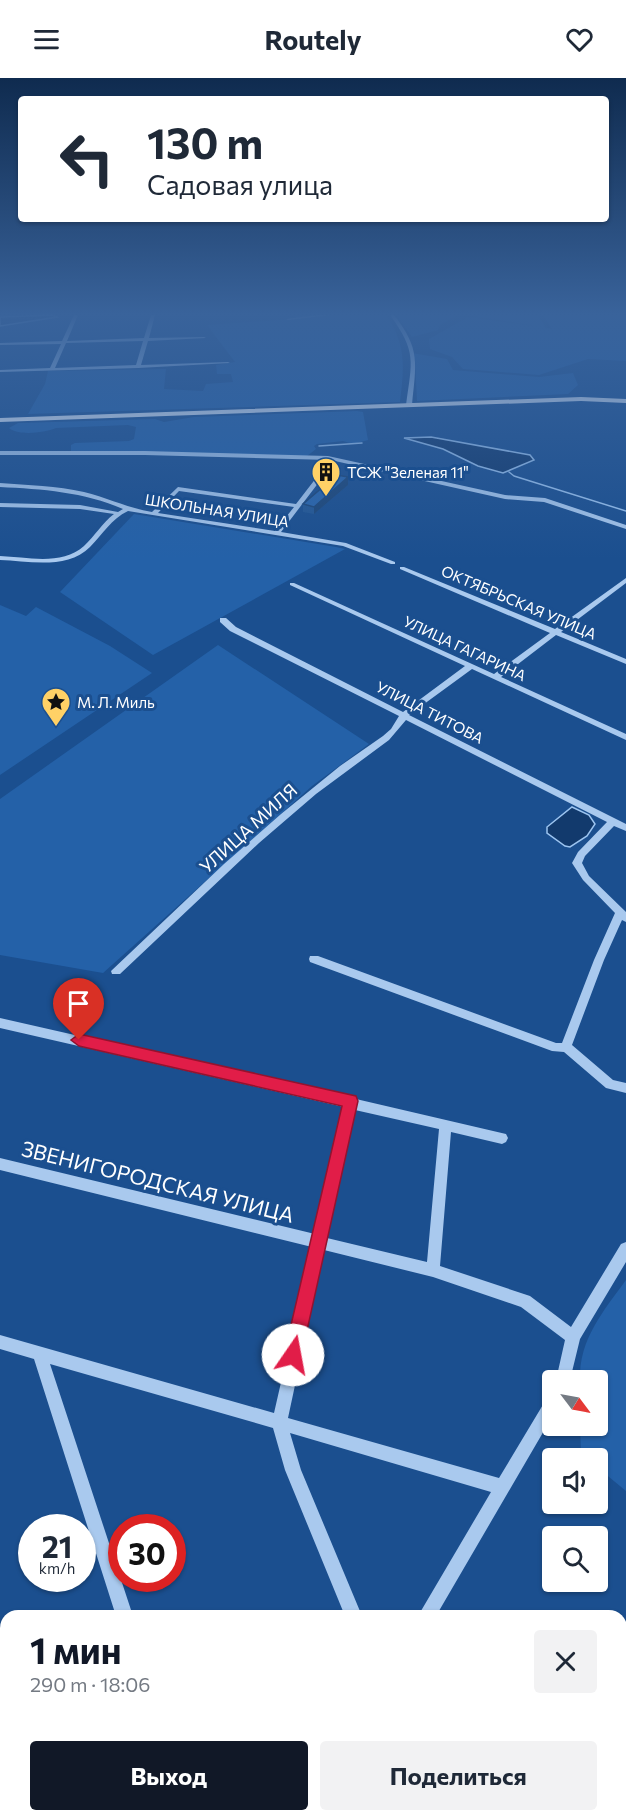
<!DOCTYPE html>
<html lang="ru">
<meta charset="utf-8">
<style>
body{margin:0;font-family:Commissioner,sans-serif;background:#f2f2f3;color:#1f2937;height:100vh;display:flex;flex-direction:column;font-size:22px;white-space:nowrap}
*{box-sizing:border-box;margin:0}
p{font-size:20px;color:#747a83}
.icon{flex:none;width:33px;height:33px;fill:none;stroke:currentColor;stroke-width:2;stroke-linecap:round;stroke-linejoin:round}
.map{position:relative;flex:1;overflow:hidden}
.drawer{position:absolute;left:0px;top:1532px;width:627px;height:212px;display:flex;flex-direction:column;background:#fff;border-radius:18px 18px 0 0;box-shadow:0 2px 4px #0004}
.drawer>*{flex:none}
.guide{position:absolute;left:18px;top:18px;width:591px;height:126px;border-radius:6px;box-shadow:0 2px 4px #0004;background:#fff;color:#1f2937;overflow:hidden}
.needle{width:39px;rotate:122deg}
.fabs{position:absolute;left:542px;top:1292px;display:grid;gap:12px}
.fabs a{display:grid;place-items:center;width:66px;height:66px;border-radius:6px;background:#fff;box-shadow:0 2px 4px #0004;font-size:30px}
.speed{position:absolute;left:18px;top:1436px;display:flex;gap:12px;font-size:30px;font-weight:700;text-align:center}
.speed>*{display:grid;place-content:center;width:78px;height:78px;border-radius:50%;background:#fff;box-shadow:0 2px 4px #0004;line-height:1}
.speed small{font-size:15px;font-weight:400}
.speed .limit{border:9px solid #d22;background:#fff;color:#111}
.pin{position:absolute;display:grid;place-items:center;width:51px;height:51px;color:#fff;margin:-62px -26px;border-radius:50% 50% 50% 0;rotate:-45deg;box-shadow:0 0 6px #0007}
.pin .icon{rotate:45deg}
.me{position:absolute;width:66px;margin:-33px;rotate:12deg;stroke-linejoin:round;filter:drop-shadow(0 0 4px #0008)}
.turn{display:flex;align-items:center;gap:21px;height:126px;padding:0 30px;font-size:27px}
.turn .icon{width:78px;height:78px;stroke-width:2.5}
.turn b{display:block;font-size:42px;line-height:51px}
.round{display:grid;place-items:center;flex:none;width:63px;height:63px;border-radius:6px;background:#f2f2f3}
.headline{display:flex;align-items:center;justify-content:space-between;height:102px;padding:0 30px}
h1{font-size:36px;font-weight:700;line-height:45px;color:#111827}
.cta{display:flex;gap:12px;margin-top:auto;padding:12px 30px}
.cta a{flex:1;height:69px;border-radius:6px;background:#111827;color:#fff;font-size:24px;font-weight:700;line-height:69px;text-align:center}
.cta a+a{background:#f2f2f3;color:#1f2937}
header{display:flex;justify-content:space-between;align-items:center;height:78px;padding:0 30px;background:#fff;font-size:27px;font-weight:700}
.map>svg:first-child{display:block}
.green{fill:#2461a8}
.water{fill:#123a6d;stroke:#9cc4f0;stroke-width:1.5}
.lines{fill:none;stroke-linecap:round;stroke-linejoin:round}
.stream{stroke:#9cc4f0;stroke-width:1.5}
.minor{fill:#a9c9ee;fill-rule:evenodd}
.major{fill:#f0f6ff;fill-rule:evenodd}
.wall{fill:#245895}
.shaded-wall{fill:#1d4779}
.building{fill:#2a66ad;stroke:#1d4779;stroke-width:1.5}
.route{fill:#e11d48;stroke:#92132f;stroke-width:1.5}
.labels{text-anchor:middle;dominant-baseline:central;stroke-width:6;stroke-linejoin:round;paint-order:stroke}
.far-poi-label{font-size:15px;fill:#fff;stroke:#1b4f8f;text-anchor:start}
.far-street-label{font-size:15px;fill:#fff;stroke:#1b4f8f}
.street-label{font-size:18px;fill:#fff;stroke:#1b4f8f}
.near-street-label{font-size:21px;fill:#fff;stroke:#1b4f8f}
</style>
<header><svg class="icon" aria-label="menu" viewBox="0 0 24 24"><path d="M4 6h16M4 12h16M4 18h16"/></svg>Routely<svg class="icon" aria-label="heart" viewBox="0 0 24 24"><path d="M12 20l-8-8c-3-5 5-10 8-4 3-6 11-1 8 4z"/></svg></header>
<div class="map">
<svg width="626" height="1742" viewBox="0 0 626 1742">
<rect width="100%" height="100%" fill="#1b4f8f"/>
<g class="green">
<path d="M296,237H386C407,267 404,290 400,324L28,336L45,306L48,293L166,291L164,311L203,313L206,306L233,304L231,296H217L216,287L235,284L207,247L293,241Z"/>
<polygon points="396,237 457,237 440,247 438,252 412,259"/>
<polygon points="466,237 538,237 546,250 552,251 543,237 626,237 626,283 588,281 539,297 463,291 452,279 430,271 429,261 468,239 542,249"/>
<polygon points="412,275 447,281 453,292 539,299 573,295 578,307 568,316 417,323 415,281"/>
<path d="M357,333L363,334L368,362L353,366L343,363L317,366L314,368L316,371L307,378L71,373V367L75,365L129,363L134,361L136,349L128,347L56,350C44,355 18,358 9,350L18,345L155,341L164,344L194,339Z"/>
<polygon points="134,436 336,469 345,471 153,577 60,514"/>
<polygon points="0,527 26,538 36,529 110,568 152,595 0,697"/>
<polygon points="218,567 369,666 312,708 103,895 0,877 0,721"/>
<path d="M626,1202V1413L597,1389V1380H586L581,1376L580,1347H597V1302H580C579,1261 603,1234 626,1202Z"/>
</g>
<g class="water">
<polygon points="53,237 57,239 0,248 0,239"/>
<polygon points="431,359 530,377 534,382 503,395 478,388 443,371 404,360"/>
<polygon points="572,729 589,737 595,746 587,758 570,769 565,768 547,755 547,749"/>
</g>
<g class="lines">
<g class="stream">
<polyline points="319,368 362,365"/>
<polyline points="509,394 514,398 626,433"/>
</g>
<g class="minor">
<path d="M74,237H78L67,263L144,260L151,237H155L149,260L204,259L206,260L148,263L141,287L228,284L230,285L138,290L0,294V292L50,290L61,266L0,267V265L62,263ZM143,263L136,287L55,290L66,265Z"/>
<polygon points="317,237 332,237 288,242 286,241"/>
<path d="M390,237H394C421,271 416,286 412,327L409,329L406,327C412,283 417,274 390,237Z"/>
<path d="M0,373H145L328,378L505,417L545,420L626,447V451L544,424L505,421L335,383L281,454L346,465L395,484V486H391L343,468L128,433C111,441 103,456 90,469C67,492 29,483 0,482V478C27,479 62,488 84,468C95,458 102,445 114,436L80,431L0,429V425L80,427L118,434L123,431C84,414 42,411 0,409V405C28,407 57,408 84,414C108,420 128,430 152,434L178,409L296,426L330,382L145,377H0ZM179,413L294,429L275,453L158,435Z"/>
<polygon points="400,489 404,489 555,551 626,500 626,505 561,554 626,581 626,586 556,557 501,599 626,656 626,662 472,591 409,637 626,746 626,753 614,748 585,778 582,785 589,798 626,834 626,844 622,842 604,882 572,967 613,1002 626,1005 626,1015 606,1010 564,974 552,973 310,884 309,881 310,878 318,878 556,965 562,965 594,882 615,835 583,802 572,785 578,774 607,744 406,642 389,662 316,716 259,765 120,896 112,896 111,893 224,786 281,736 340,688 383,658 391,651 399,638 230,553 220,544 220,540 226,540 236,549 403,634 465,588 290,507 290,505 294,505 494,596 550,555 400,491"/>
<path d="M0,940L347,1019L351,1018L356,1021L506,1056L508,1060L506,1064L502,1066L451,1054L440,1188L530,1218L571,1249L621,1166L626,1164V1184L580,1261L570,1302H556L565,1262L521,1229L433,1199L324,1172L288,1340L499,1400L547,1320L552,1318V1339L436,1538H418L491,1414L290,1355L301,1392L362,1538H345L285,1392L273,1350L50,1286L133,1538H116L34,1281L0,1271V1257L274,1335L312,1169L0,1092V1080L315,1156L344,1029L0,950ZM355,1032L439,1051L427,1184L327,1160Z"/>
<polygon points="182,1737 200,1737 201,1742 183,1742"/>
<polygon points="290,1737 309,1737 307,1742 288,1742"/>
</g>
<polygon class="major" points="581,319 626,321 626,325 581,323 0,344 0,340"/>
</g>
<polygon class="wall" points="348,407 314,436 303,434 303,426"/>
<polygon class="shaded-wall" points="348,399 348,407 314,436 314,429"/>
<polygon class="building" points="337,397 348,399 314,429 303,426"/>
<linearGradient id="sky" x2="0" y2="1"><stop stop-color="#0f2b4f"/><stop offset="0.49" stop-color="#39639b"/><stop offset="1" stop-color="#39639b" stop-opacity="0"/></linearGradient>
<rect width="626" height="481" fill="url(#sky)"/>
<polygon class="route" points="79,956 356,1018 358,1023 300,1284 293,1286 287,1284 284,1277 342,1028 79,968 71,962"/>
<defs>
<g id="building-pin" transform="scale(1.5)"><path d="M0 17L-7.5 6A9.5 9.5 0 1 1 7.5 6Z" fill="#ffd166" stroke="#1b4f8f"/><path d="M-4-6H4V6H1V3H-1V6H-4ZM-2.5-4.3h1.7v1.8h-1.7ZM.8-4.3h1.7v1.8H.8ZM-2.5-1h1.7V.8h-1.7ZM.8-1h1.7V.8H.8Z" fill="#111"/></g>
<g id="sight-pin" transform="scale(1.5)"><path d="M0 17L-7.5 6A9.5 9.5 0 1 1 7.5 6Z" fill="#ffd166" stroke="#1b4f8f"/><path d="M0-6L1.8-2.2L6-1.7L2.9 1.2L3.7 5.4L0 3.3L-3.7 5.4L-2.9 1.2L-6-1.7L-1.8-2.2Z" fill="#111"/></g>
</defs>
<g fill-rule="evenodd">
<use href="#building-pin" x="326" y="394"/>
<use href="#sight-pin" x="56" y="624"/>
</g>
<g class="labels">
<g class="far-poi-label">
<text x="347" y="394">ТСЖ "Зеленая 11"</text>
<text x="77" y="624">М. Л. Миль</text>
</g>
<g class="far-street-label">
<text transform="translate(217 432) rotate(9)">ШКОЛЬНАЯ УЛИЦА</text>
<text transform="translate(519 524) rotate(23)">ОКТЯБРЬСКАЯ УЛИЦА</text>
<text transform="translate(465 570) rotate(25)">УЛИЦА ГАГАРИНА</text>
<text transform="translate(430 634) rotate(27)">УЛИЦА ТИТОВА</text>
</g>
<g class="street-label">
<text transform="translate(248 750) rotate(-42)">УЛИЦА МИЛЯ</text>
</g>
<g class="near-street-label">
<text transform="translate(158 1103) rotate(14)">ЗВЕНИГОРОДСКАЯ УЛИЦА</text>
</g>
</g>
</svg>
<div class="fabs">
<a><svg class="needle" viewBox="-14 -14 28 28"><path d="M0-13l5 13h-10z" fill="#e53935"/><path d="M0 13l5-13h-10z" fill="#747a83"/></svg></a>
<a><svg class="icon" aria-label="sound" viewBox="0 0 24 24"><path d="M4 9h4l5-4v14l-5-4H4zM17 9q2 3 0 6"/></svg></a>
<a><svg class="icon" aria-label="search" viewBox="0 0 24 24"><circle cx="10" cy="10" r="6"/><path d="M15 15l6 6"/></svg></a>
</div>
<div class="speed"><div>21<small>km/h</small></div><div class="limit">30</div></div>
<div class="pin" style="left:79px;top:962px;background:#d93025"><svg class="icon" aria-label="arrive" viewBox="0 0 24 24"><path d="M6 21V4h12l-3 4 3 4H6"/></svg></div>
<svg class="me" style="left:293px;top:1277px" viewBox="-20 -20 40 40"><circle r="19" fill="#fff"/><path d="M0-13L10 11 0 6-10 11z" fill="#e11d48"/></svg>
<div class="guide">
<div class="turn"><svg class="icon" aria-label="left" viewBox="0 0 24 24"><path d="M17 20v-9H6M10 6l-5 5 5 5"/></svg><div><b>130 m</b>Садовая улица</div></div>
</div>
<section class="drawer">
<div class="headline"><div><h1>1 мин</h1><p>290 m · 18:06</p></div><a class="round"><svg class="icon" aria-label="close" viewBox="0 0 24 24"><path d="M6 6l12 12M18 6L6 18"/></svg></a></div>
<div class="cta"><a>Выход</a><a>Поделиться</a></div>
</section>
</div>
